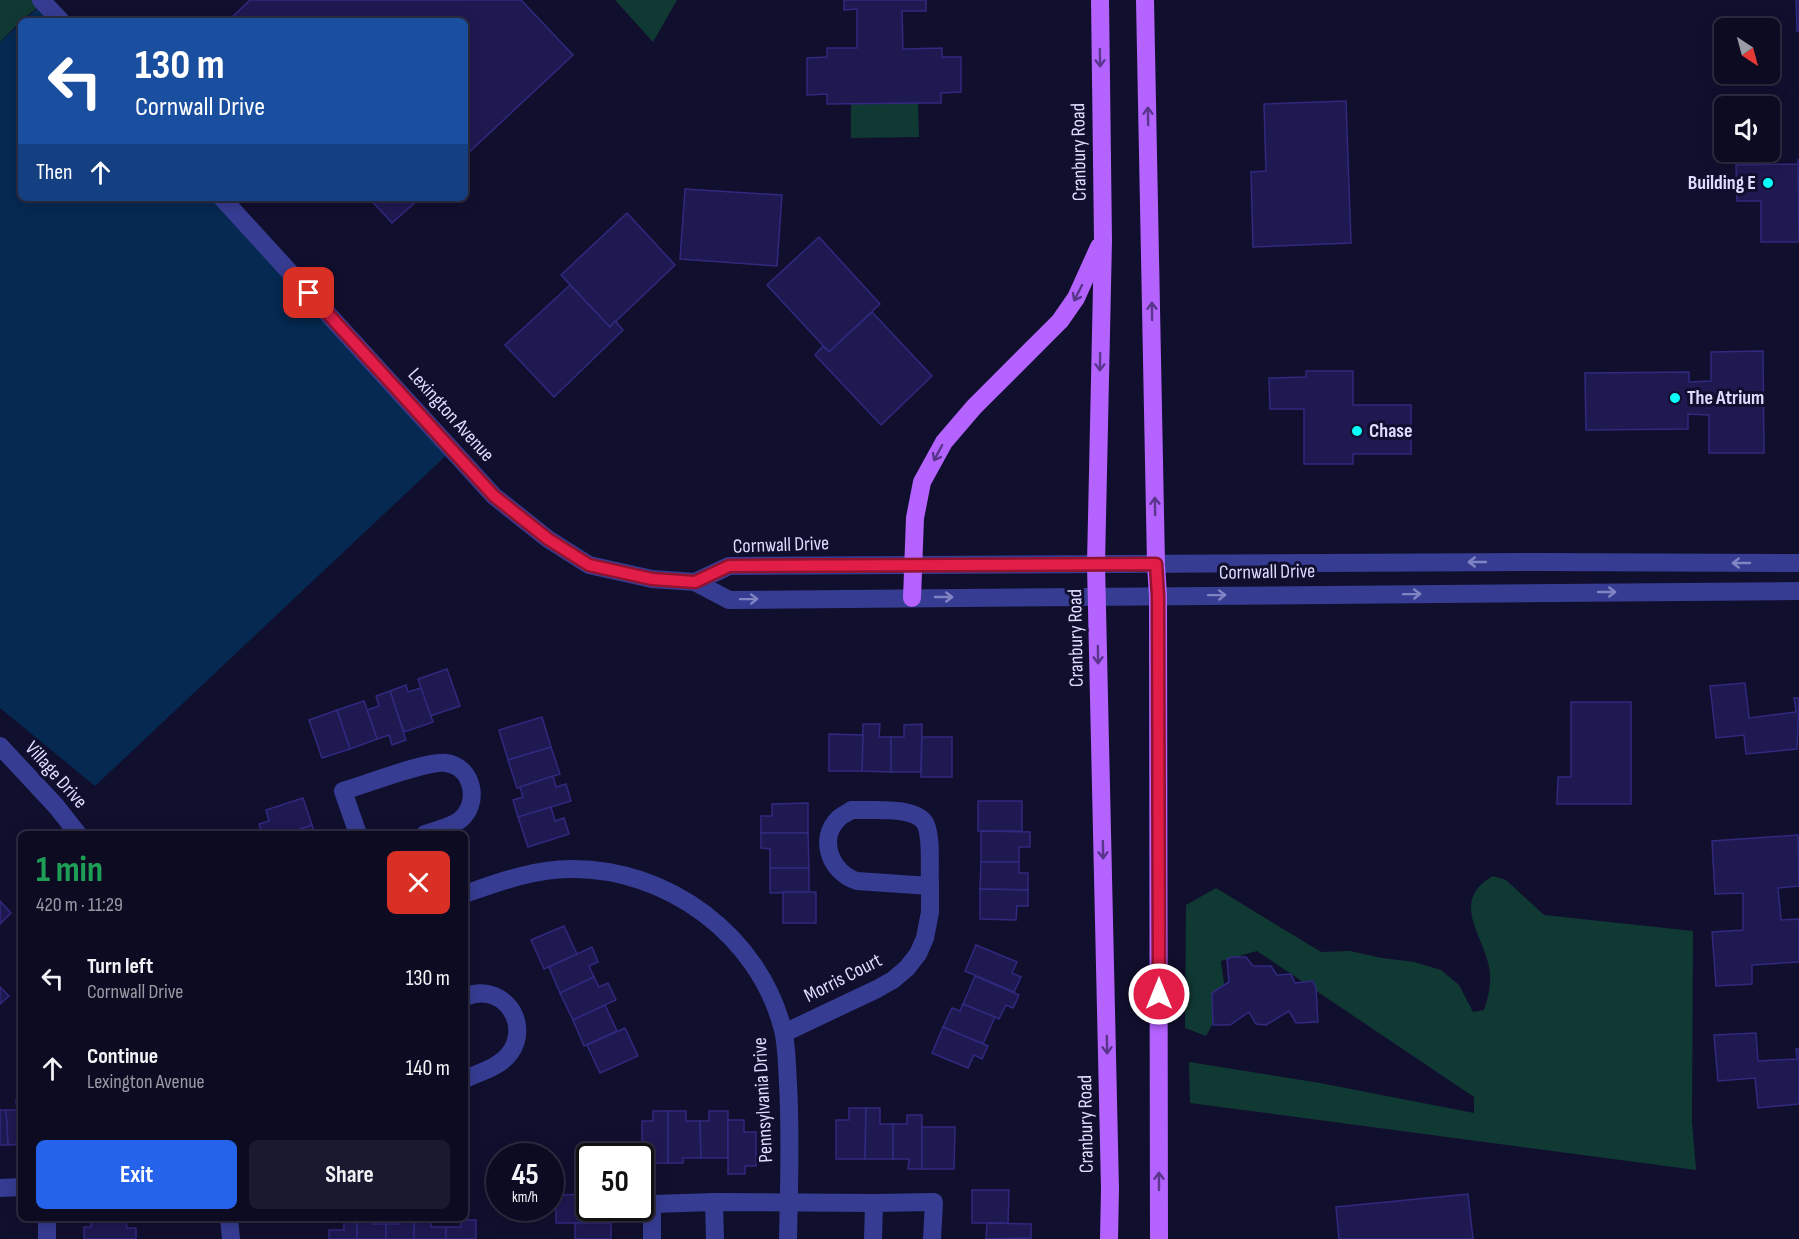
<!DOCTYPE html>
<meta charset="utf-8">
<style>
body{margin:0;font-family:"Sofia Sans Condensed",sans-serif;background:#1b192f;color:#f1f3f6;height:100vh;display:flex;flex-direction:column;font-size:22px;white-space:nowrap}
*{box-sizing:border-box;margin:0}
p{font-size:20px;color:#9a9ba5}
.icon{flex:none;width:33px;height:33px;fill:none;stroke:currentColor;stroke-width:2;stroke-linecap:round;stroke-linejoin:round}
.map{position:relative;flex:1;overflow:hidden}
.drawer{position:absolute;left:18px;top:831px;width:450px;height:390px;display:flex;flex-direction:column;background:#0d0b22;border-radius:9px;box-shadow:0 3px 15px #0003,0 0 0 2px #2d2b40}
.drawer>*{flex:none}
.guide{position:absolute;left:18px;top:18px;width:450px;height:183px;border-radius:9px;box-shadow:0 3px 15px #0003,0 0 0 2px #2d2b40;background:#1a4fa0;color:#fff;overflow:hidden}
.needle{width:39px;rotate:144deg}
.controls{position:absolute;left:1714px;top:18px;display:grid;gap:12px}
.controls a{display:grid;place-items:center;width:66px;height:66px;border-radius:9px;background:#0d0b22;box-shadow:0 3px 15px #0003,0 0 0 2px #2d2b40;font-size:30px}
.speed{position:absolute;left:486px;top:1143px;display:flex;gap:12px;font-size:30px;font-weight:700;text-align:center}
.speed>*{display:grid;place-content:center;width:78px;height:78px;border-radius:50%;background:#0d0b22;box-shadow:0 3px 15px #0003,0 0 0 2px #2d2b40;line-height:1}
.speed small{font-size:15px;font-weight:400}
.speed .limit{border:3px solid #111;border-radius:9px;background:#fff;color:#111}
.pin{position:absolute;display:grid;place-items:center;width:51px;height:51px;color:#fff;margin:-26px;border-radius:12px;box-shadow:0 3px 9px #0006}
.me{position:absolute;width:66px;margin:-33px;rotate:0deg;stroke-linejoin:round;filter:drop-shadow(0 0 4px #0008)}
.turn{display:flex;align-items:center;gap:21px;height:126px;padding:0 18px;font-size:27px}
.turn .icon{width:78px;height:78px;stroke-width:2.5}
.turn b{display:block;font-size:42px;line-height:51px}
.then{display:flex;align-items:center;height:57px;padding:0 18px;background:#0003;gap:12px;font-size:22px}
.round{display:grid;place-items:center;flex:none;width:63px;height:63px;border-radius:9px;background:#1b192f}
.overview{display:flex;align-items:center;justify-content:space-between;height:102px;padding:0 18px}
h1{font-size:36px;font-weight:700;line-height:45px;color:#1e9e55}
.primary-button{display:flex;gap:12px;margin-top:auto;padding:12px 18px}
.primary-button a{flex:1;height:69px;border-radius:9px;background:#2563eb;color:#fff;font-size:24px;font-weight:700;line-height:69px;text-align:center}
.primary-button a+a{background:#1b192f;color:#f1f3f6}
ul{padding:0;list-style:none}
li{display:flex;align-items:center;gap:18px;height:90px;padding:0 18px}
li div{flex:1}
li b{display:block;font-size:22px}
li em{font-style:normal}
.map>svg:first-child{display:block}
.green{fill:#113933}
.water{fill:#052951}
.building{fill:#1e1951;stroke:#30297f;stroke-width:1.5}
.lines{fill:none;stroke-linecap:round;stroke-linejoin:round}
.minor{stroke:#363c92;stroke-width:18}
.major{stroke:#b463ff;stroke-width:18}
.oneway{stroke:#5a358c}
.oneway2{stroke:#8184c3}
.route-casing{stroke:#92132f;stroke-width:15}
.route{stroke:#e11d48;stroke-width:10}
.poi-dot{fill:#08fffc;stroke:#110f2e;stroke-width:2}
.labels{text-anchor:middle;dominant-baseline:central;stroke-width:6;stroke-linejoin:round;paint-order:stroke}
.street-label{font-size:20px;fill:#dddcff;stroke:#110f2e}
.poi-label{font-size:20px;font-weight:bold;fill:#dddcff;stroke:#110f2e;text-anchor:start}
</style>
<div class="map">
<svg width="1799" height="1239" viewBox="0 0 1799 1239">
<rect width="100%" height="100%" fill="#110f2e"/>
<g class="green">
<polygon points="0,0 41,0 44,2 21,21 0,42"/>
<polygon points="615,0 677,0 653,42"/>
<polygon points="918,103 919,137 851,138 851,104"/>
<path d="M1493,876L1506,880L1544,915L1693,931L1692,1122L1696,1170L1190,1103L1189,1062L1320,1083L1474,1113V1097L1257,951L1221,961L1226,999L1206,1036L1185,1028L1186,905L1216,888L1321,952L1350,951L1382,958L1414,962L1441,970L1459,985L1473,1012L1484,1010C1488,999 1491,985 1490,973C1487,938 1447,902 1493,876Z"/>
</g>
<g class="water">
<polygon points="44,2 61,21 23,21"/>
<polygon points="21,23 21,198 222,198 452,450 95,786 0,708 0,42"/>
</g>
<g class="building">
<polygon points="250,0 521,0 573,55 465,156 465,21 228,21"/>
<polygon points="844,0 926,0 926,11 902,11 903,49 942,48 942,57 961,57 961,92 941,93 941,103 918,103 827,104 827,94 807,95 807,58 827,57 827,48 857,48 857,9 844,10"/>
<polygon points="1796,0 1799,0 1799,31 1797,31"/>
<polygon points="1346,101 1351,243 1253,247 1251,172 1266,171 1264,104"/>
<polygon points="1798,159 1799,242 1761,242 1761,201 1737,201 1736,165 1798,164"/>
<polygon points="685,189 782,195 777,266 680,259"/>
<polygon points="369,198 420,198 392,223"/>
<polygon points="627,213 675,265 610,327 561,275"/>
<polygon points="819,237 880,304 829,352 767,285"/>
<polygon points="570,285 610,327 615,321 623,330 554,397 505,345"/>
<polygon points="872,312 932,376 881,425 815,355 823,346 829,352"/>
<polygon points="1763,351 1764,453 1709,453 1709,415 1688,414 1688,429 1586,430 1585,373 1689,372 1689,382 1711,381 1711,352"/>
<polygon points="1306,371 1353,371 1353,405 1411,405 1411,454 1353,454 1353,464 1304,464 1304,409 1270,409 1269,378 1306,377"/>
<polygon points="447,669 460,706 430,716 418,679"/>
<polygon points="1745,683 1749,718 1796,712 1794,698 1799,698 1797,749 1746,754 1744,735 1716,738 1710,686"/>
<polygon points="406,685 408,692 421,688 433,722 404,732 390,691"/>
<polygon points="390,691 406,740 392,745 389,735 377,739 367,710 379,706 376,696"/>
<polygon points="364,701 377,739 350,749 337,710"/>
<polygon points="1571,702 1631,702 1631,804 1557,804 1558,777 1571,777"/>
<polygon points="337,710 350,749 322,758 309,720"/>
<polygon points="542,717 551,747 508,760 499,730"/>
<polygon points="863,724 880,724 879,737 891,737 891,772 862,771"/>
<polygon points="922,724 921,772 891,772 891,737 904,737 904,725"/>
<polygon points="829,734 863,735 862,771 829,771"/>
<polygon points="922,737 952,737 952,777 921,777"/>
<polygon points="551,747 560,774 517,788 508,760"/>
<polygon points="553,776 556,787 566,784 571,801 518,817 513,800 523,797 520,787"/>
<polygon points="303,798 312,825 286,834 262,834 259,824 269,821 266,810"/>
<rect x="978" y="801" width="44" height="30"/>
<polygon points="808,803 808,833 761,833 761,816 772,816 772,804"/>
<polygon points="551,807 555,821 564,818 569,834 528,847 518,817"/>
<polygon points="312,825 315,834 286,834"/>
<polygon points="981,831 1030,832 1030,847 1019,847 1019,862 981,862"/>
<polygon points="761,833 808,833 809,868 770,868 770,849 761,848"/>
<polygon points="1798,835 1799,886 1778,888 1781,920 1799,919 1799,962 1752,965 1752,984 1716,986 1712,932 1743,930 1743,893 1715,894 1712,841"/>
<polygon points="981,862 1019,862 1019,873 1028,873 1028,890 980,889"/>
<polygon points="770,868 809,868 809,892 770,893"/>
<polygon points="980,889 1028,890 1028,906 1017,906 1016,920 980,919"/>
<rect x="783" y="892" width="33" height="31"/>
<polygon points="0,901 11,913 0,924"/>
<polygon points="564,926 577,954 544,969 531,940"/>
<polygon points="976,945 1017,962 1012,973 1021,977 1014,992 965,971"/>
<polygon points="592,947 598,962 589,966 594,977 560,993 549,967"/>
<polygon points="1232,957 1246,957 1253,966 1271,966 1277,975 1291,974 1295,983 1313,981 1316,988 1318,1022 1296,1023 1289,1011 1266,1025 1256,1024 1249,1012 1230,1025 1213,1025 1212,993 1229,982 1227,959"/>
<polygon points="975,976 1019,995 1013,1008 1006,1005 999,1019 963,1004"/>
<polygon points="594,977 599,987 608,983 616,1000 573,1020 560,993"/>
<polygon points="0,987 9,996 0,1004"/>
<polygon points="963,1004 995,1017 983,1044 943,1027 952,1008 960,1011"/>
<polygon points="605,1005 617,1031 584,1046 573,1020"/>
<polygon points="943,1027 988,1046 982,1059 974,1055 968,1068 932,1053"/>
<polygon points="625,1028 638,1056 600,1073 587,1045"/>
<polygon points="1756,1033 1758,1061 1797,1059 1796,1049 1799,1049 1799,1104 1758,1108 1755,1078 1718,1081 1714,1035"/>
<polygon points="21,1099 21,1144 8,1145 6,1110 17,1110 16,1100"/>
<polygon points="849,1108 866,1108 865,1159 836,1159 836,1120 849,1120"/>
<polygon points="866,1108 880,1108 880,1124 893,1124 893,1159 865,1159"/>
<polygon points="0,1110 6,1110 8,1145 0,1145"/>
<polygon points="653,1111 668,1111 668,1163 655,1163 655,1158 642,1158 642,1121 653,1121"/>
<polygon points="668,1111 686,1111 686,1121 700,1121 701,1158 683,1158 683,1163 668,1163"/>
<polygon points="709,1111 728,1111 728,1158 701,1158 700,1121 709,1121"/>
<polygon points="907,1115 922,1115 922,1169 908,1169 909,1159 893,1159 893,1124 907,1124"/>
<polygon points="728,1120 744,1120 744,1132 756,1132 756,1166 745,1166 745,1174 728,1174"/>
<polygon points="922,1127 955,1127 954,1169 922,1169"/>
<polygon points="972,1190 1009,1190 1008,1223 972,1223"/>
<polygon points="590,1194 590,1208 605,1208 605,1223 556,1223 556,1195"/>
<polygon points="1468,1194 1473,1239 1339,1239 1336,1207"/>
<rect x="91" y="1218" width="35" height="2"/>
<polygon points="344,1218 357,1218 357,1239 329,1239 329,1230 344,1230"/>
<polygon points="357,1218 373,1218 373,1224 386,1224 386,1239 357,1239"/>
<polygon points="399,1218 414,1218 414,1239 386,1239 386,1224 399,1224"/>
<polygon points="414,1218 431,1218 431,1227 446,1227 446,1239 414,1239"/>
<polygon points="91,1220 126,1220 127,1228 136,1228 136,1239 84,1239 84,1227 91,1227"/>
<polygon points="461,1220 476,1220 476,1239 446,1239 446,1227 461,1227"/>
<rect x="575" y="1223" width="36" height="16"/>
<polygon points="987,1223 1031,1224 1031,1238 986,1239"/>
</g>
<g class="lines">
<g class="minor">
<polyline points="41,0 61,21"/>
<polyline points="222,198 494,496 548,539 589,565 652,579 695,582 729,600 1799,591"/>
<polyline points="695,582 729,566 1536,562 1799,563"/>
<polyline points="0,746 56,806 78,834"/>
<path d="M851,810C871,811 917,805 926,825C932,840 929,869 930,886L857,881C831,873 817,839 839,818C842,815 848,813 851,810Z"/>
<path d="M358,834L343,791C364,785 428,760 446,763C474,767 480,804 460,820C451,827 436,830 425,834"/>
<path d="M465,894C499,882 534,869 571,869C667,868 759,935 783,1030C787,1047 787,1067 788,1084C791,1136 789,1188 788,1239"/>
<path d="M465,997C501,981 532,1022 510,1053C500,1067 480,1072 465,1079"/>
<polyline points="784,1033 877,989 893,980 907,968 918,954 925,938 930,912 930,886"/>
<polyline points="0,1188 21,1187"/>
<polyline points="714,1202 715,1239"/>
<polyline points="229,1218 231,1239"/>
<polyline points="47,1239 47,1218"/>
<polyline points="652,1239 652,1204 714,1202 874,1203"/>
<polyline points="873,1239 874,1203 934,1202 932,1239"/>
</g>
<g class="major">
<polyline points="1100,0 1103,240 1096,564 1110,1189 1109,1239"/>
<polyline points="1145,0 1156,564 1158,596 1159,1239"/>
<polyline points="912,598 915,518 922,482 944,442 974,407 1060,321 1076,298 1099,247"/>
</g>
</g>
<defs><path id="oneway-shaft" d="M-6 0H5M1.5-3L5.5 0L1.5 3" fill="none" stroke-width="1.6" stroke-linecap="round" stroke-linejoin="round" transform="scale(1.5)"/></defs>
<g class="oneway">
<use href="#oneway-shaft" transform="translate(1100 58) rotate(89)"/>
<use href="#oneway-shaft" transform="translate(1148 116) rotate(-91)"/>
<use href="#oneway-shaft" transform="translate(1078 293) rotate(117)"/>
<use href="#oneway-shaft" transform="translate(1152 311) rotate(-91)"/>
<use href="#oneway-shaft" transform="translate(1100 362) rotate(91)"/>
<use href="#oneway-shaft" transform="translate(938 453) rotate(118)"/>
<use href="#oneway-shaft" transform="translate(1155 506) rotate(-91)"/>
<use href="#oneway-shaft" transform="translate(1098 655) rotate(89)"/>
<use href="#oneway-shaft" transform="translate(1103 850) rotate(89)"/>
<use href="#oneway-shaft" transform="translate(1107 1045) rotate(89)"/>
<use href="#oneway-shaft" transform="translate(1159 1181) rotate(-90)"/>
</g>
<g class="oneway2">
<use href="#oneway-shaft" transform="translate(1477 562) rotate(180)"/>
<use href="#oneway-shaft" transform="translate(1741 563) rotate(-180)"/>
<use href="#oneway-shaft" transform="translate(1607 592)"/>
<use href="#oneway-shaft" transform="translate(1412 594) rotate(-1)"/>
<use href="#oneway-shaft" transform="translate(1217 595) rotate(-1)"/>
<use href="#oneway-shaft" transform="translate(944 597)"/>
<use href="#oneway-shaft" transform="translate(749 599) rotate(-1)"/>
</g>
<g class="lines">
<g class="route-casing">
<polyline id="route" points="309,293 494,496 548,539 589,565 652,579 695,582 729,566 1156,564 1158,596 1159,994"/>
</g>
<use href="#route" class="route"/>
</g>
<g class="poi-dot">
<circle cx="1768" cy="183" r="6"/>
<circle cx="1675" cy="398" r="6"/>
<circle cx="1357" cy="431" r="6"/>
</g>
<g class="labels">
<g class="street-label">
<text transform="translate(1079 152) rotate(-91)">Cranbury Road</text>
<text transform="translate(451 415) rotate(48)">Lexington Avenue</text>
<text transform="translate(781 545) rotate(-2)">Cornwall Drive</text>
<text transform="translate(1267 572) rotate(-1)">Cornwall Drive</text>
<text transform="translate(1076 638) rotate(-91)">Cranbury Road</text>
<text transform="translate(56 775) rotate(48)">Village Drive</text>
<text transform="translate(843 978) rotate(-27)">Morris Court</text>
<text transform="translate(763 1100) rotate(-93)">Pennsylvania Drive</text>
<text transform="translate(1086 1124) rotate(-91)">Cranbury Road</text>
</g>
<g class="poi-label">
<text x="1756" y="183" text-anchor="end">Building E</text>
<text x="1687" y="398">The Atrium</text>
<text x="1369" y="431">Chase</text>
</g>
</g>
</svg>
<div class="controls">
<a><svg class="needle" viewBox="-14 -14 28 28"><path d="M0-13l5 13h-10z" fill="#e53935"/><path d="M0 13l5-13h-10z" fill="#9a9ba5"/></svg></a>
<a><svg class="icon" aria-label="sound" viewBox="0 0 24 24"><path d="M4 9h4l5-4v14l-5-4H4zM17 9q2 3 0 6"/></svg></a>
</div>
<div class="speed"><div>45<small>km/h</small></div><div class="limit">50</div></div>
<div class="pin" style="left:309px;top:293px;background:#d93025"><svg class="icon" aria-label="arrive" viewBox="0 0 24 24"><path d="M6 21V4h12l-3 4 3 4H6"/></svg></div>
<svg class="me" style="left:1159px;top:994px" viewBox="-20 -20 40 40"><circle r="17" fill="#e11d48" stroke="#fff" stroke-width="3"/><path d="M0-11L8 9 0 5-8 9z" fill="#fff"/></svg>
<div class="guide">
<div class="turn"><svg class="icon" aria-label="left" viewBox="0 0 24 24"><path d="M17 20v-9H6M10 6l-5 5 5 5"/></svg><div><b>130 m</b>Cornwall Drive</div></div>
<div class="then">Then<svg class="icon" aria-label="ahead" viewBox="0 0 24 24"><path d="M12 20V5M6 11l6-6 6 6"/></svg></div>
</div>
<section class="drawer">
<div class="overview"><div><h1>1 min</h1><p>420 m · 11:29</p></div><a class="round" style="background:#d93025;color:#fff"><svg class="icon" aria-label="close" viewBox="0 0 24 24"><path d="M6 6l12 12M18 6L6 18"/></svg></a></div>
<ul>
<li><svg class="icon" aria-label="left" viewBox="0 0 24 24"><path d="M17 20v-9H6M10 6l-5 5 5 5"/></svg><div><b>Turn left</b><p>Cornwall Drive</p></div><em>130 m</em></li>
<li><svg class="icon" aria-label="ahead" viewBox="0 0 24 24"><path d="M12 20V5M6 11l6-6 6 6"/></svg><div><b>Continue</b><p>Lexington Avenue</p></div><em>140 m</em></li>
</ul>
<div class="primary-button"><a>Exit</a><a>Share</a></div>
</section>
</div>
